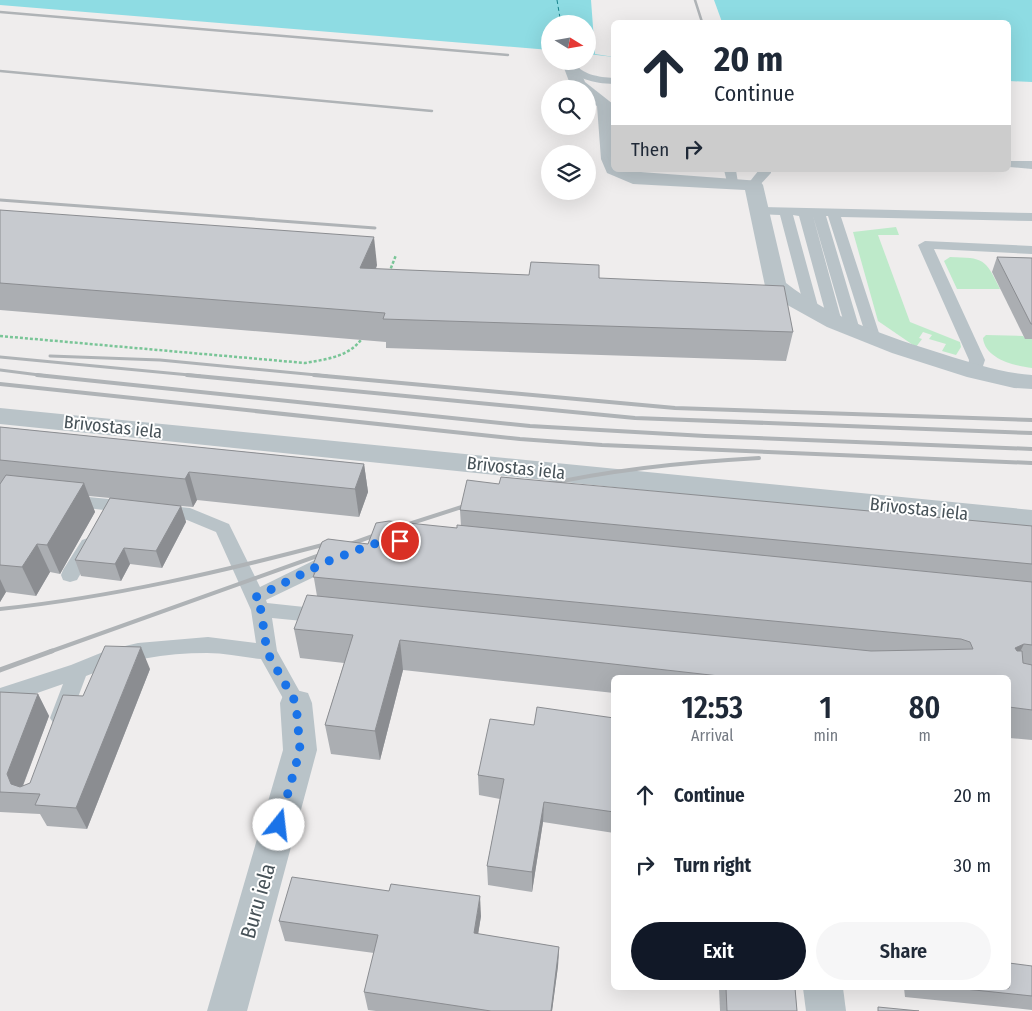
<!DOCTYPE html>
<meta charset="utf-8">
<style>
body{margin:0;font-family:"Fira Sans Condensed",sans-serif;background:#f6f6f7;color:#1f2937;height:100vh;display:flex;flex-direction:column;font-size:19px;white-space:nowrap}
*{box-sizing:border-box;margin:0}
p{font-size:16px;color:#747a83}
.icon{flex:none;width:28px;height:28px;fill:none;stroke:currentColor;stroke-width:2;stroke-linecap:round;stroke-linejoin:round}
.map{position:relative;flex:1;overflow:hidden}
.drawer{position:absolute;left:611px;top:675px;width:400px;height:315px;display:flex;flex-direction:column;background:#fff;border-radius:8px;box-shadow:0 5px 20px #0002}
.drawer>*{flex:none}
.top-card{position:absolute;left:611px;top:20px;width:400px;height:152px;border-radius:8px;box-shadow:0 5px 20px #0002;background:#fff;color:#1f2937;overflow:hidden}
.needle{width:32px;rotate:101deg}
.fabs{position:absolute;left:541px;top:15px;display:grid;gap:10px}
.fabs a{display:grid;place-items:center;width:55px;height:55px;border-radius:50%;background:#fff;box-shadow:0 5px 20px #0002;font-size:25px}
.pin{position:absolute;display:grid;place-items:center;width:42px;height:42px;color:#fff;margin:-21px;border:2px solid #fff;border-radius:50%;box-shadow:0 1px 5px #0007}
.me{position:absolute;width:55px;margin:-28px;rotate:16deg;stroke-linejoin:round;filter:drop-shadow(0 0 4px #0008)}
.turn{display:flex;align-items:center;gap:18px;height:105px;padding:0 20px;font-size:22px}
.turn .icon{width:65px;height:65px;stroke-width:2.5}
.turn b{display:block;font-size:35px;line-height:42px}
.then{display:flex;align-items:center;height:48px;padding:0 20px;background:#0003;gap:10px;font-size:19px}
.eta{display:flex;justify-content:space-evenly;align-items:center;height:85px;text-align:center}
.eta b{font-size:30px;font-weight:600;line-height:35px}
.action{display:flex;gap:10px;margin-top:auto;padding:10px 20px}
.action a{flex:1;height:58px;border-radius:30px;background:#111827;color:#fff;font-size:20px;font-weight:600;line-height:58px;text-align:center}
.action a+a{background:#f6f6f7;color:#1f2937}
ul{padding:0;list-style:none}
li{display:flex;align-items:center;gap:15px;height:70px;padding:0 20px}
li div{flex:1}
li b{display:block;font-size:19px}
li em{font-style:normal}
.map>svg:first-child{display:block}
.green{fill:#beeaca}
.water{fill:#8edce3}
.pier{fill:#efeded}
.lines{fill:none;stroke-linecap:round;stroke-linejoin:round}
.ferry{stroke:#17828c;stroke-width:1;stroke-dasharray:4 3;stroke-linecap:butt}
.path{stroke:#79c597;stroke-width:2.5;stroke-dasharray:3 2;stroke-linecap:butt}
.service{fill:#b9c3c8;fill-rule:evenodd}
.minor{fill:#b9c3c8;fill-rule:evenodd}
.tertiary{fill:#b9c3c8;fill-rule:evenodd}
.rail-far3{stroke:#afb3b6;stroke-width:2.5}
.rail-far2{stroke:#afb3b6;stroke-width:3}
.rail-far1{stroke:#afb3b6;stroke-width:4}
.rail{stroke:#afb3b6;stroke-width:5}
.wall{fill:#abaeb2}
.shaded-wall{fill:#8b8d91}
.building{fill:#c7cacf;stroke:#8b8d91}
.route{stroke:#1a73e8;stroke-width:9;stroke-dasharray:0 16.2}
.labels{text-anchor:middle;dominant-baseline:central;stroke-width:4;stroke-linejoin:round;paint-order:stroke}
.street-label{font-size:18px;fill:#475258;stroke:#fff}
.near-street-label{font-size:21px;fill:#475258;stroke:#fff}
</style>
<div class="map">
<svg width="1032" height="1011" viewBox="0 0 1032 1011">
<rect width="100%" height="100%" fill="#efeded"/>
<g class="green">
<polygon points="896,227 899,235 878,235 910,322 960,342 961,347 956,355 942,351 946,344 929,339 932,335 923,332 919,338 922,339 916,347 878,321 853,232"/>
<path d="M950,257C984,258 985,258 1000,289H957L944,261Z"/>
<path d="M986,335L1023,336L1026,339H1032V368C1015,366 985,359 983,338Z"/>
</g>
<polygon class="water" points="0,0 1032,0 1032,82 1009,81 1009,22 614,22 614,57 588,54 588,24 550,24 550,50 0,5"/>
<polygon class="pier" points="591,0 714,0 722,22 614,22 614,57 595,54"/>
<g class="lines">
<polyline class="ferry" points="557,0 561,24"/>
<g class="path">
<polyline points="389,273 396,255"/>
<path d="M0,336L305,363C327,359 350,357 363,337"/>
</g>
<g class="service">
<path d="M563,61H573C582,75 598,77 614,78V84C593,83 575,80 563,61Z"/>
<polygon points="1009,161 1032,161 1032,169 1009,167"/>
<polygon points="724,170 736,170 738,183 736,186 728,186"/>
<polygon points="759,170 771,170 771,173 757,188 749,188 747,185"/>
<polygon points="760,207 1032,213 1032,221 841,217 881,339 879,342 869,342 867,339 828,216 826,216 860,330 858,333 848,333 846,330 813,216 842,322 840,325 830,325 828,322 799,216 793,215 819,310 817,313 807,313 805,310 780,215 756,214 754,211"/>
<polygon points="925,241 1032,246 1032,254 934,249 985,360 980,375 970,375 967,372 969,360 918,245"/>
<polygon points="68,495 129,501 135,503 138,507 135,511 129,513 62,505 59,501 62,497"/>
<path d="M160,505L190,508L229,524L260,587L327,554L334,552L341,554L343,559L341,564L266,600L267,603L323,609L330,611L333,616L330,621L323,623L272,618L277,651L306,703L303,709L296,712L289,709L261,659C243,657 225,653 207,653C165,653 124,660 86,676L68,724L61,727L54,724L50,718L63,684L0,706V688L71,665L108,650L138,643L208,637L256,643L251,610L216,532L187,520L154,515L151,511L154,507Z"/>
<polygon points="88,538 94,540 97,545 77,580 70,582 63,580 61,575 63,570 82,540"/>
</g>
<g class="minor">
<polygon points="0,408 1032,510 1032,530 0,424"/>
<polygon points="296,690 308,693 312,703 317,750 247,1011 207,1011 283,750 280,703 284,693"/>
<polygon points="803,988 843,988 846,1011 806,1011"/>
</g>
<path class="tertiary" d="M572,63L578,65L585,82L613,104L614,170L760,181L763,185L786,283C831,318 889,337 943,354C972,363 1001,373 1032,375V389L1014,388L967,377L892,353L827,327L782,302L765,286L745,190L633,184L607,173L601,159L597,106L588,101V89H574L570,84L564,68L566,65Z"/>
<g class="rail-far3">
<polyline points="695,0 702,22"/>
<polyline points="0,12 508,55"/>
<polyline points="0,71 432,111"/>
</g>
<g class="rail-far2">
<polyline points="0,200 375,228"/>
<polyline points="50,356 160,360 327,376"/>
<polyline points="0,357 200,376"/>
<polyline points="0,370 47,376"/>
</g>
<g class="rail-far1">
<polyline points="37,375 530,426 705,436 1032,449"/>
<polyline points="187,375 635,418 1032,433"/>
<polyline points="314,375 675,408 1032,420"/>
<polyline points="0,384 520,439 602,445 1032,463"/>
<path d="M544,485C615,469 686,462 759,458"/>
<path d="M0,609C114,597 224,571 334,542"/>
<polyline points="49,652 384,532 474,503"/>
</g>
<polyline class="rail" points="0,670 52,651"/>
</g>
<g class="wall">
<polygon points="0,210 377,265 376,269 599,278 793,332 786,361 386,348 386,342 0,310"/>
<polygon points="997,257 1032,258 1032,339 1025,339 992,272"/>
<polygon points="0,427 364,464 368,492 359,517 197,500 193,507 181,506 186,522 162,568 130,564 121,581 81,576 75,560 110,498 89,496 95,512 60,574 50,572 36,596 6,592 0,602"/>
<polygon points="499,484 1032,526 1032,740 1009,738 1009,678 614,678 614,693 403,670 380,760 331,754 325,725 344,663 300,658 294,629 317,596 312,567 368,544 457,528 461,526 460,510"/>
<polygon points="150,669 87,829 47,826 40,814 0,812 0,692 38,694 49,716 23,786 30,783"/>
<polygon points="614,718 614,833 543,822 532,892 488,885 487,866 500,799 479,795 478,775 534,725"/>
<polygon points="481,916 478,934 559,947 558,966 552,1011 376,1011 368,1010 364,992 374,953 285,941 279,921"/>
<polygon points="1032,966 1032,1010 905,997 904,988 1009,988"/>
<polygon points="719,988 795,988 797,1011 720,1011"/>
</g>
<g class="shaded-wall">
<polygon points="374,237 377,265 364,297 360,268"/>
<polygon points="364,464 368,492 359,517 355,489"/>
<polygon points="189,472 197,500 193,507 185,479"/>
<polygon points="84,483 95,512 60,574 47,545"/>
<polygon points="181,506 186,522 162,568 156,551"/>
<polygon points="37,544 50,572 36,596 22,567"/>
<polygon points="124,548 130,564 121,581 115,564"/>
<polygon points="0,579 6,592 0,602"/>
<polygon points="400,640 403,670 380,760 375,731"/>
<polygon points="1024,644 1009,673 1015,648"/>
<polygon points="141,647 150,669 87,829 76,808"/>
<polygon points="38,694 49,716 20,793 11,784 7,774"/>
<polygon points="544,802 543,822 532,892 532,872"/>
<polygon points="480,896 481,916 475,953 474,933"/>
<polygon points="559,947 558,966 552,1011 551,1011"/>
</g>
<g class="building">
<polygon points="0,210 374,237 360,268 529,275 531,262 599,265 599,278 784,286 793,332 383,319 385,313 0,283"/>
<polygon points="997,257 1032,258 1032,324 1031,324"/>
<polygon points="0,427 364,464 355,489 189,472 185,479 0,460"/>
<polygon points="6,475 84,483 47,545 37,544 22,567 0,565 0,484"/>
<polygon points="501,477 1032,526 1032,564 460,510 467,480 499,484"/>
<polygon points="110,498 181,506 156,551 124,548 115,564 75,560"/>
<polygon points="389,521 457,528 457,525 1032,582 1032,645 1024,644 1015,648 1017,651 1022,651 1023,663 1032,665 1032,710 1009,707 1009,678 737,678 400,640 375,731 325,725 353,635 294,629 307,595 871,651 973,649 970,642 961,639 313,577 317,568 312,567 322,542 328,539 368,544 376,523"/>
<polygon points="105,646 141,647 76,808 35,805 40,794 0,792 0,692 38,694 7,774 11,784 20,787 30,783 63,695 83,696"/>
<polygon points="537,707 614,718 614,812 544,802 532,872 487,866 504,779 478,775 490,719 534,725"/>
<polygon points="292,877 389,891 391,884 480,896 474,933 559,947 551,1011 491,1011 364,992 378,935 279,921"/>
<polygon points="1009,963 1032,966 1032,996 955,988 1009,988"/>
<polygon points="726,988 795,988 797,1011 727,1011"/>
<polygon points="878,1007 919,1011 878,1011"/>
</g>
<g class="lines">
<polyline class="route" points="279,825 300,750 296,703 267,652 261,610 254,598 326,562 373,544 400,541"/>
</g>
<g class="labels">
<g class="street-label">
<text transform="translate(113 427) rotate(6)">Brīvostas iela</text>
<text transform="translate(516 468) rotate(6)">Brīvostas iela</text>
<text transform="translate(919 509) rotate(6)">Brīvostas iela</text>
</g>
<g class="near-street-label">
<text transform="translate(258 901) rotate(-74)">Buru iela</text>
</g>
</g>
</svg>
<div class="fabs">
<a><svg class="needle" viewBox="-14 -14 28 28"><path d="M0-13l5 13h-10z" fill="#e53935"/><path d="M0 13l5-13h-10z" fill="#747a83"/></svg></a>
<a><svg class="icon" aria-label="search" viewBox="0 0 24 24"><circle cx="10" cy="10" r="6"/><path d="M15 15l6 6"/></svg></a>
<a><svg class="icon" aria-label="layers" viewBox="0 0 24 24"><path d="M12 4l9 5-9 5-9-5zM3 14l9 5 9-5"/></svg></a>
</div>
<div class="pin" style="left:400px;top:541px;background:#d93025"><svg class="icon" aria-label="arrive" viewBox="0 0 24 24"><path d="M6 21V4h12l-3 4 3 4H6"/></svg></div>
<svg class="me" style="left:279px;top:825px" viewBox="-20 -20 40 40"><circle r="19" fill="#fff"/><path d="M0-13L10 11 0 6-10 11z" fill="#1a73e8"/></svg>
<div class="top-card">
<div class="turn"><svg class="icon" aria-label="ahead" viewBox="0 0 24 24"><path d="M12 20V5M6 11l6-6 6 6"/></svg><div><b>20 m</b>Continue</div></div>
<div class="then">Then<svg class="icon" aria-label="right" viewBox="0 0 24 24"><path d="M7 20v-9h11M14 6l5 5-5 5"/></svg></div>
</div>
<section class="drawer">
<div class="eta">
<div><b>12:53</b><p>Arrival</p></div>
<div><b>1</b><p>min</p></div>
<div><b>80</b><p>m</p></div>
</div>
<ul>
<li><svg class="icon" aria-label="ahead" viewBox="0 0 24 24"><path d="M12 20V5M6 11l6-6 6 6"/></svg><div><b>Continue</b></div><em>20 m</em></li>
<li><svg class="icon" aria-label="right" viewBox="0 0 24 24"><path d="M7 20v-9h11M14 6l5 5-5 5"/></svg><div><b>Turn right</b></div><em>30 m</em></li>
</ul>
<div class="action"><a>Exit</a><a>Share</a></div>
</section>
</div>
